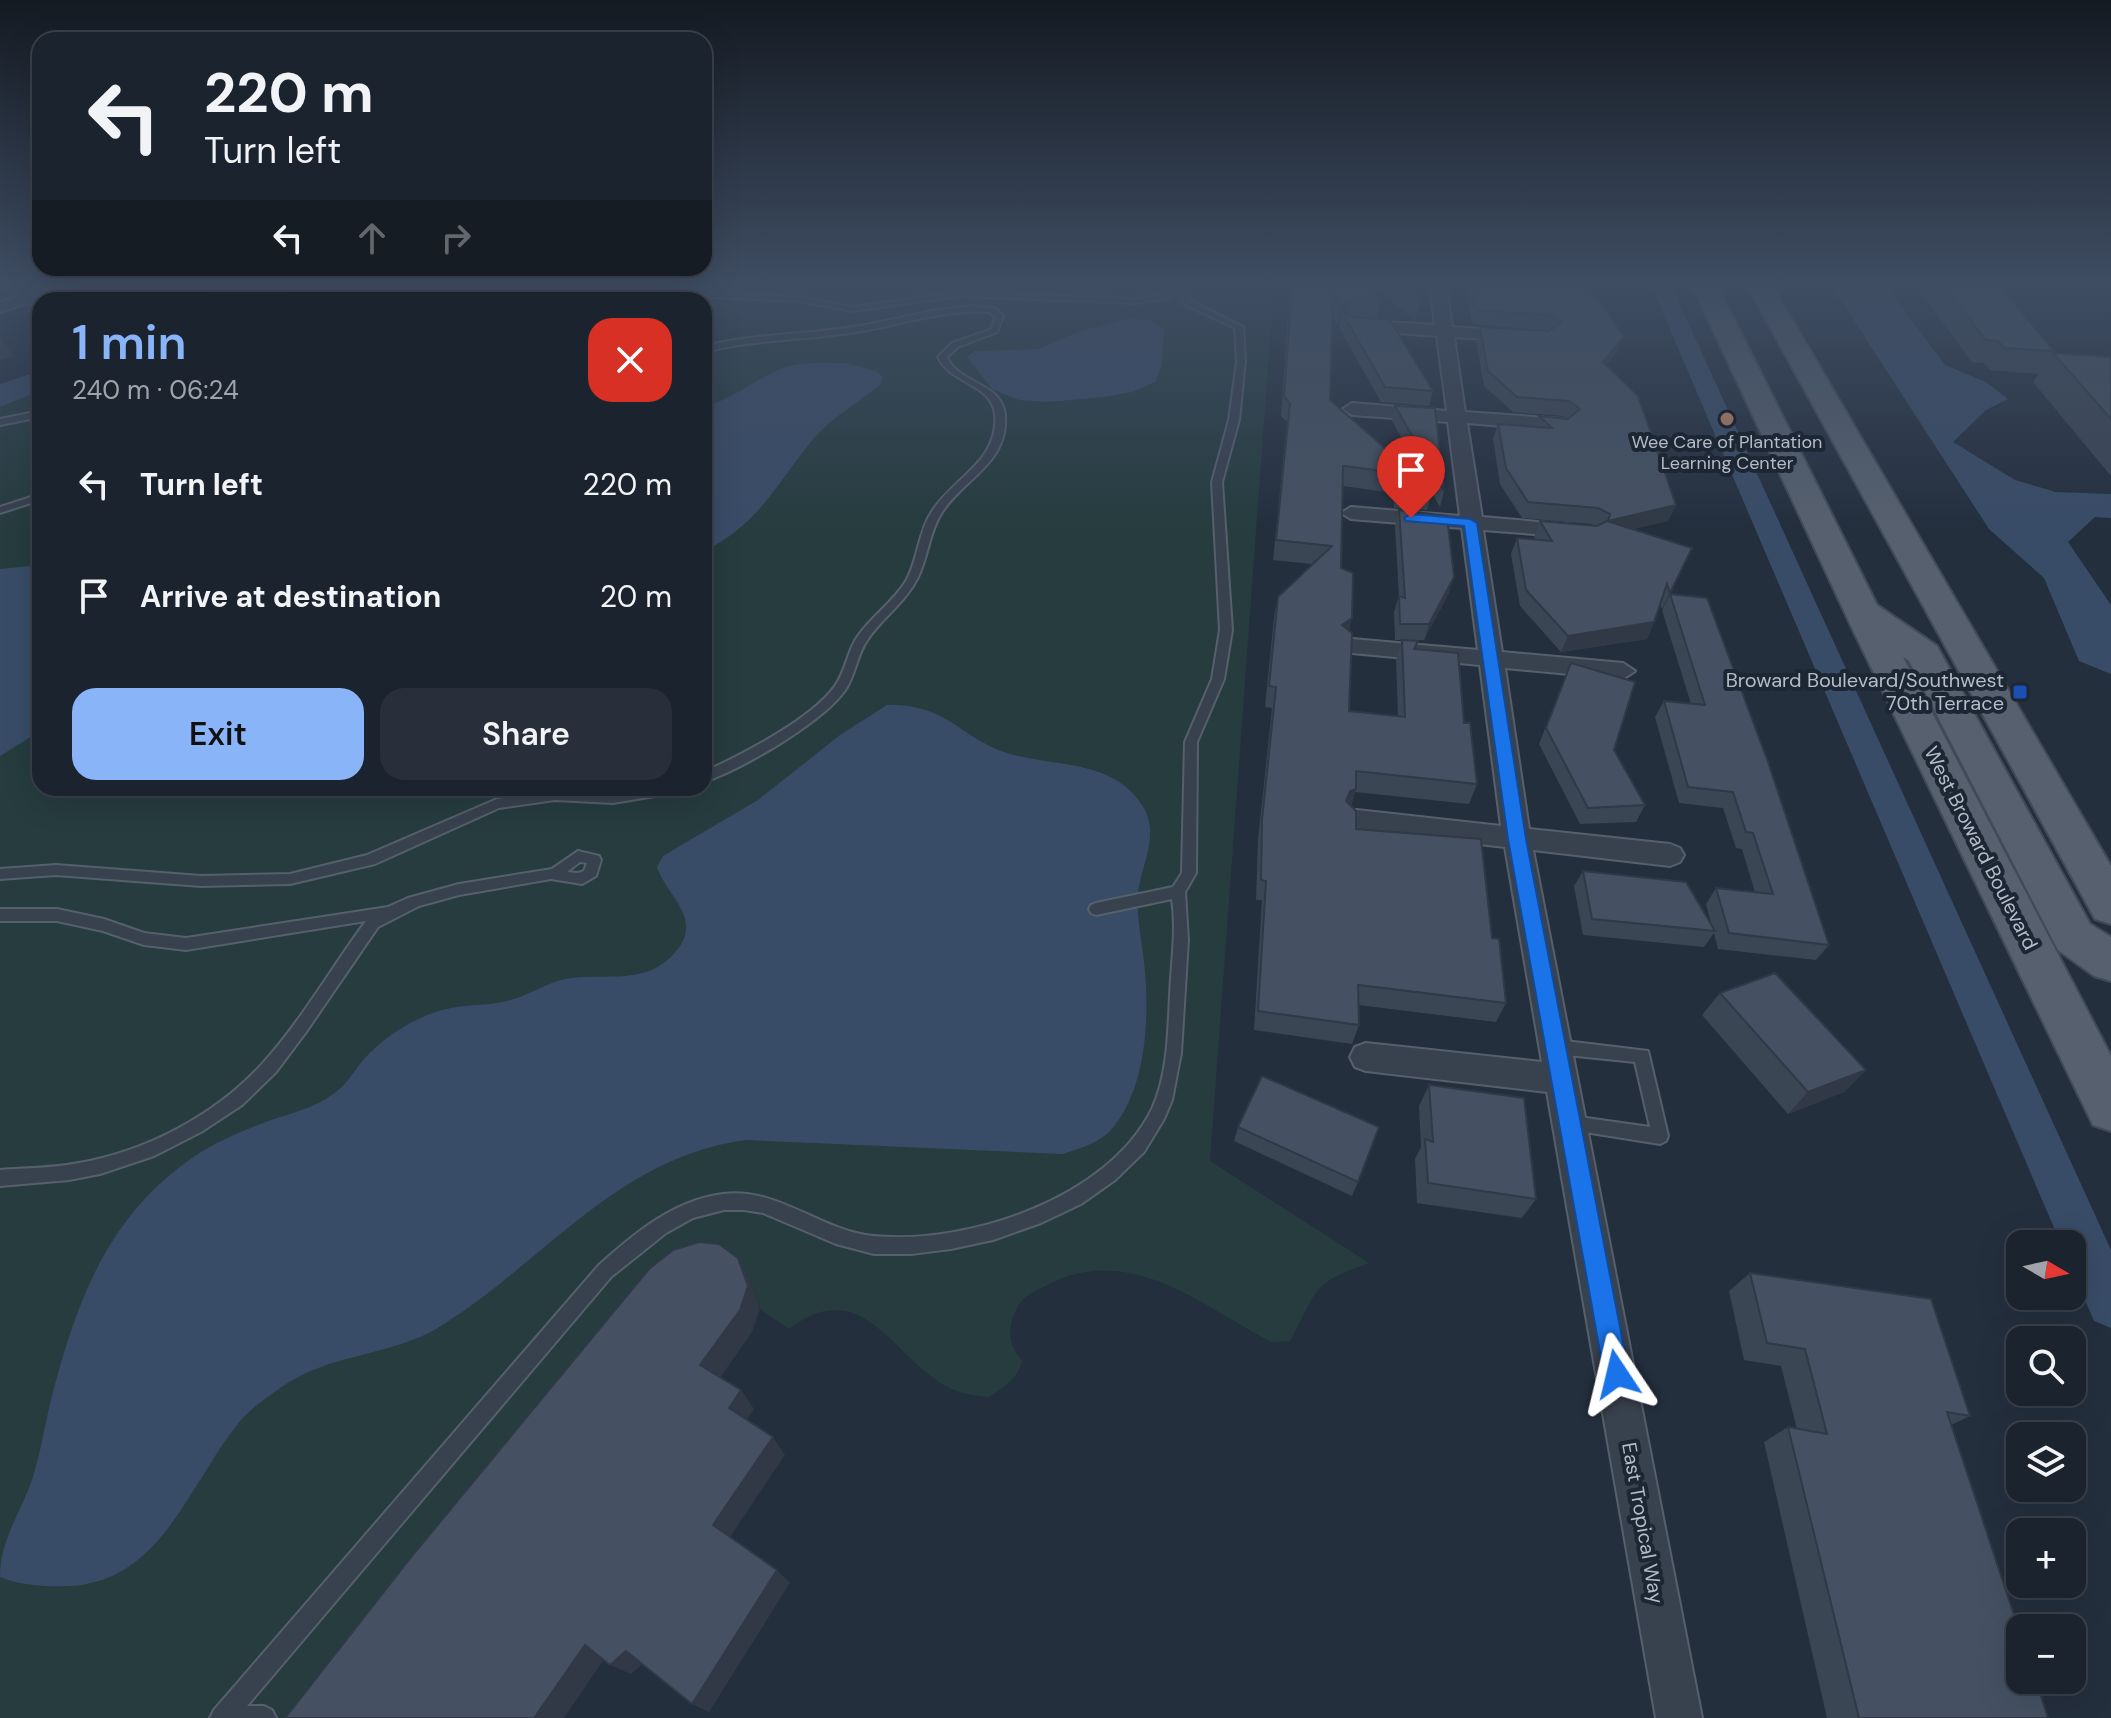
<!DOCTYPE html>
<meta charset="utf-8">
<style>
body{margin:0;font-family:"DM Sans",sans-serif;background:#282f3a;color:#f1f3f6;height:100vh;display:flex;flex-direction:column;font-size:30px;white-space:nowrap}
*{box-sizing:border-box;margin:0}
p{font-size:26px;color:#a0a4aa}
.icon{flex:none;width:44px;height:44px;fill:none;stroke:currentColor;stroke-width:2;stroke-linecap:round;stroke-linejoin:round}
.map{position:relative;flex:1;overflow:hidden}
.details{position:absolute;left:32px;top:292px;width:680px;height:504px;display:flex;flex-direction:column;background:#1b232e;border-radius:24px;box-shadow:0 8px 32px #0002,0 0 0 2px #39404a}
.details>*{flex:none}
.top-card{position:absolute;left:32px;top:32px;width:680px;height:244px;border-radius:24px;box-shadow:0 8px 32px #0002,0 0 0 2px #39404a;background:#1b232e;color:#f1f3f6;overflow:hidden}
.needle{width:52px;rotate:99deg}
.tools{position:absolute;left:2006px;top:1230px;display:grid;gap:16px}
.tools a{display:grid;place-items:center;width:80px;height:80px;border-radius:16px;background:#1b232e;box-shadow:0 8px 32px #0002,0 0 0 2px #39404a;font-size:40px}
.pin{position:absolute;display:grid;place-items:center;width:68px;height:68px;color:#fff;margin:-82px -34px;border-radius:50% 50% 50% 0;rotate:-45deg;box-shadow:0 0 8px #0007}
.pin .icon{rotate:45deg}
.me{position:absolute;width:88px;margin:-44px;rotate:350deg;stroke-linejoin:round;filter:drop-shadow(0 0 6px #0008)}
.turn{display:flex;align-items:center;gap:28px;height:168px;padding:0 40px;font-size:36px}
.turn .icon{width:104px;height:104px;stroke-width:2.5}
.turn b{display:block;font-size:56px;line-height:68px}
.lanes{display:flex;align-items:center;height:76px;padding:0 40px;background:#0003;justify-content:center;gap:40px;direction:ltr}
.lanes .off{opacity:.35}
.round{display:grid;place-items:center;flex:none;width:84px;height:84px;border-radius:24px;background:#282f3a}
.head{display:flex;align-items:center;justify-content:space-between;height:136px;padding:0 40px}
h1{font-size:48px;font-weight:600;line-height:60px;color:#8ab4f8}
.action{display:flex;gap:16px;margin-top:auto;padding:16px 40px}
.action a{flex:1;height:92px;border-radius:24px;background:#8ab4f8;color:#111;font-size:32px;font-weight:600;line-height:92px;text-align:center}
.action a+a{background:#282f3a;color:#f1f3f6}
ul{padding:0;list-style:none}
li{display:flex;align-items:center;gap:24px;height:112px;padding:0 40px}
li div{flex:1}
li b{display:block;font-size:30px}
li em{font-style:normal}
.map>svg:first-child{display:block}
.green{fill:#263c3f}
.water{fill:#394c67}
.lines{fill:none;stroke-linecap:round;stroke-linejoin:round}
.canal{fill:#394c67;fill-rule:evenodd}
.service-casing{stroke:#565f6c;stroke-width:4}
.minor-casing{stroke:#565f6c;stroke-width:4}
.primary-casing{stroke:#414a57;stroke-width:4}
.service{fill:#38414e;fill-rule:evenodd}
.minor{fill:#38414e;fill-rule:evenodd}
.primary{fill:#56606e;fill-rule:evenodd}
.wall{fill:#3b4654}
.shaded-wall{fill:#303945}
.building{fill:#455162;stroke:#303945;stroke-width:2}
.route{fill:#1a73e8;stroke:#114b97;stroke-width:2}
.education-dot{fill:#8d6e63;stroke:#1d2633;stroke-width:3}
.transit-dot{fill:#1a4fb4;stroke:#1d2633;stroke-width:3}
.labels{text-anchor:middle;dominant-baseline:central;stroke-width:8;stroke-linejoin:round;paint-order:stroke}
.far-poi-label{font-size:18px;fill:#b4bcc9;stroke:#1d2633}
.poi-label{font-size:20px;fill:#b4bcc9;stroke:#1d2633;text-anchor:end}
.street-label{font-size:20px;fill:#b4bcc9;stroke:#1d2633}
</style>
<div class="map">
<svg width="2111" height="1718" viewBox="0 0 2111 1718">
<rect width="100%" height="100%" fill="#242f3e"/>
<path class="green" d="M371,285H1274L1210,1161L1369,1263C1310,1283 1318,1291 1290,1341L1271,1342C1201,1305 1131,1243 1049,1284C1034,1292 1023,1295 1016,1310C1007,1329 1008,1344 1022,1361C1018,1379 1004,1387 989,1397C975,1396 958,1393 946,1386C891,1355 862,1273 789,1329L760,1309L750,1281L327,1718H0V407L40,391V788H704V300H322Z"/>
<g class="water">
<polygon points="304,285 371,285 322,300 261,300"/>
<polygon points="1831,285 1899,285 1890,291 1945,365 1986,382 2008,399 1986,410 1953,442 2015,480 2056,492 2111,494 2111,518 2095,517 2068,542 2111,605 2111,674 2079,661 2044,578 1989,529"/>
<polygon points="1129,318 1150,320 1164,329 1162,365 1155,382 1132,392 1104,397 1047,402 1019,400 992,389 967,357 975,351 1039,349 1078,332"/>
<path d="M845,363L876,371L883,377L881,384C857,404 830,418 810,443C775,486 758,525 704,551V407C733,399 755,379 783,368C802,361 825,363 845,363Z"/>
<polygon points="40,371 40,391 0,407 0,384"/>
<polygon points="40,565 40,731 0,756 0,569"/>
<path d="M887,705C947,704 957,735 1004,752C1050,768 1111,757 1142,805C1161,834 1141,865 1138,893C1136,919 1143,946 1145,972C1149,1020 1146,1085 1115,1125C1103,1142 1081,1148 1063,1154L746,1140C616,1157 542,1265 436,1329C389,1356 329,1354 283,1386C269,1396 252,1407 241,1420C190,1480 164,1580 71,1586C45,1587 24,1586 0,1577C0,1540 20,1514 32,1480C40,1456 44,1429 50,1404C75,1305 106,1216 195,1156C216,1142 242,1131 266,1122C290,1113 317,1108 337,1091C348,1083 355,1069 364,1059C386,1035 419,1014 451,1008C471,1004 491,1006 511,1000C528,995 544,985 561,980C598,971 640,987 671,957C708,920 667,898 657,867L663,856L758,800L840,735Z"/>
</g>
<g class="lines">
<polygon class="canal" points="1651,285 1671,285 2111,1250 2111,1328 2094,1321 2072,1270 2072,1244 2061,1244"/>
<g class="service-casing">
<g id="service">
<polygon points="405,285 420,285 362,300 347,300"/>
<path d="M677,285H690L713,293L799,297L852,307L960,292L1136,299L1160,295L1180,286L1188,288L1191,301L1243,327L1245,361L1239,420L1222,482L1232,630L1224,679L1197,742L1196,873L1185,892L1188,940L1181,1053L1172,1100L1164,1119L1144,1152L1115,1180L1081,1204L1041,1223L993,1240L951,1249L911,1254H874L836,1244L763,1213L744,1210H724L693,1218L666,1233L611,1277L247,1706H264L272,1710L276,1718H210L214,1710L599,1265C635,1233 674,1200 723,1194C778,1187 821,1231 873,1236C967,1245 1108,1199 1152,1109C1170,1070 1168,1020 1171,978C1173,951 1176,925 1172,899L1096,915L1091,913L1089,909L1091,905L1096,903L1173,887L1182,873L1185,742L1212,679L1220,630L1212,482L1229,420L1237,361L1235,328L1184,304L1180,291L1165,299L1136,303L960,296L852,311L799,301L712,297Z"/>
<path d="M974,306L995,308L1003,316L997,332L958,347L947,357C958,384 1002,382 1005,415C1009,464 962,479 941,514C929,533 928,557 918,577C906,602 883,617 868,639C857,654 856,673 846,689C824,722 742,769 704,782V772C741,755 812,719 835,686C846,671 847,651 858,636C872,616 893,602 906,581C918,560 918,533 931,513C952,478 999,462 995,415C993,384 949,383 938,357L952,343L990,330L996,318L990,312C941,309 897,326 850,333C801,340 752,340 704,352V346C753,334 802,335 852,327C893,321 932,308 974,306Z"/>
<polygon points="40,411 40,417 0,425 0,419"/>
<polygon points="40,494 40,500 0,513 0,507"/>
<polygon points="644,788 680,788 673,793 613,803 555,800 499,808 375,864 290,884 201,886 56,875 0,879 0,869 56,865 201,876 290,874 367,855 497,799 555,790 613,793"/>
<path d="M578,851L599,856L601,860L596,876L582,884L551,879L459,895L419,906L378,927L306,1032L276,1072L242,1105L201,1132L154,1156L100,1174L69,1180L0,1186V1170C26,1168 53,1168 79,1163C147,1151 216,1115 263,1063C302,1020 331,968 366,921L186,950L144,945L103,931L57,921H0V909H57L104,919L144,933L186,938L388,907L408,898L459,884L552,869ZM580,862L587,863L584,871L578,873L567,872Z"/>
<polygon points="1557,1040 1648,1051 1668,1136 1666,1141 1660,1144 1566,1129 1564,1124 1566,1119 1572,1116 1650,1127 1635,1062 1557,1054 1551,1052 1549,1047 1551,1042"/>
</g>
</g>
<g class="minor-casing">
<g id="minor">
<polygon points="56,285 82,285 0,312 0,302"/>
<polygon points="1430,285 1446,285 1452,327 1515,331 1524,336 1515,341 1454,337 1465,412 1563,419 1572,425 1563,431 1467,423 1482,517 1573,525 1584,531 1573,537 1483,530 1502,652 1623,663 1635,671 1623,679 1505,668 1529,829 1670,844 1680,848 1684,855 1680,862 1670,866 1533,850 1702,1718 1656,1718 1547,1092 1366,1071 1355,1067 1350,1057 1355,1047 1366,1043 1542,1062 1505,847 1357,830 1347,827 1343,820 1347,813 1357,810 1501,826 1480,665 1352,653 1340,646 1352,639 1478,650 1462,528 1351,519 1341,513 1351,507 1460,516 1448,422 1352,415 1343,409 1352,403 1447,411 1437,336 1357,330 1349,325 1357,320 1435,325"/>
</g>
</g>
<g class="primary-casing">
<g id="primary">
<polygon points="1692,285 1717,285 1877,605 1937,646 2090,924 2111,937 2111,981 2094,976 2058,950 1909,661 1903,657 2111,1056 2111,1131 2093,1125 1851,626"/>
<polygon points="1747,285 1772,285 2111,866 2111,924 2095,919"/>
</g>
</g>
<use href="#service" class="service"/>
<use href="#minor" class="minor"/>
<use href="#primary" class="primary"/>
</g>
<g class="wall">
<polygon points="0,285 218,285 40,300 40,313 29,306 20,293 11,295 0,289"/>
<polygon points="1290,285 1371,285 1381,300 1377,318 1348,316 1433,391 1429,406 1381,402 1339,327 1340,322 1337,324 1332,314 1330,400 1428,486 1392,421 1395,406 1444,491 1440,507 1432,493 1427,510 1394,508 1393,493 1343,486 1341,568 1349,631 1349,711 1398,716 1396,660 1402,640 1395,640 1394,612 1399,596 1395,526 1399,510 1449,593 1424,640 1402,640 1416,649 1464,723 1477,784 1469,804 1355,792 1351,806 1356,829 1492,938 1506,1003 1496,1022 1358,1005 1359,1025 1352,1044 1254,1030 1262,900 1256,900 1258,840 1272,708 1265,707 1274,617 1278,597 1312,564 1273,560 1287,422 1281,416"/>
<polygon points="1374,285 1415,285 1415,287 1420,302 1415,321"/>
<polygon points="1465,285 1587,285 1618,350 1607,365 1668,521 1633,529 1692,548 1662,609 1660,604 1654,622 1647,639 1561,652 1520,606 1511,554 1517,538 1535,539 1534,537 1540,521 1595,526 1591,524 1522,518 1500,484 1493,439 1498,424 1535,427 1539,416 1567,418 1563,416 1513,412 1484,386 1476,341 1480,327 1546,331 1472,324"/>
<polygon points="1915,285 1998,285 2054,351 2053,353 2111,357 2111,476 2033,382 2039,374 1990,370 1984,363 1972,362"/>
<polygon points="1670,594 1829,945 1816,960 1718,949 1714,933 1704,947 1583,935 1574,886 1583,871 1712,927 1706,904 1716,888 1755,892 1742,849 1736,848 1723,808 1679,803 1655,717 1664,701 1691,704 1662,610"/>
<polygon points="1571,663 1614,750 1645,805 1636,822 1580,824 1539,744"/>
<polygon points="1720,993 1866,1070 1844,1092 1788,1114 1702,1015"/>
<polygon points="1429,1085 1536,1199 1522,1218 1417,1203 1415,1159 1421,1147 1419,1106"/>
<polygon points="1238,1127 1358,1182 1352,1196 1234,1141"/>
<polygon points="1750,1273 1970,1416 1951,1425 2048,1718 1827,1718 1764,1442 1788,1427 1797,1429 1781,1366 1744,1360 1729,1291"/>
</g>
<g class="shaded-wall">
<polygon points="5,285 45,285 16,287 20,293 11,295"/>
<polygon points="146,285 218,285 171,300 97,300"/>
<polygon points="1352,298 1348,316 1342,312 1340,322 1337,324 1340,305"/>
<polygon points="0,336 14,356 0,360"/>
<polygon points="1624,336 1618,350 1598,377 1603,362"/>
<polygon points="1676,505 1668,521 1602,536 1608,521"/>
<polygon points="1454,577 1449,593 1424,640 1429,624"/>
<polygon points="1352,618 1347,638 1342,625"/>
<polygon points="1654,622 1647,639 1561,652 1568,636"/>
<polygon points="1356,789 1350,809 1346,801 1350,791"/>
<polygon points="1866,1070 1844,1092 1788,1114 1808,1092"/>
<polygon points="738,1258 750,1281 760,1309 752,1332 715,1385 700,1365"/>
<polygon points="741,1390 754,1409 742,1427 729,1408"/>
<polygon points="773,1437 785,1455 728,1540 713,1525"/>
<polygon points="777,1570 790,1583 709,1712 692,1704"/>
<polygon points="585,1645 607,1655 564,1718 534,1718"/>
<polygon points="626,1651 646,1661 631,1674 610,1665"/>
</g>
<g class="building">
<polygon points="21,285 146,285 97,300 40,301 16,287"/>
<polygon points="1292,285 1371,285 1381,300 1352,298 1340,305 1333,292 1330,400 1433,490 1399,488 1398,473 1343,466 1341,568 1353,573 1352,618 1342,625 1352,633 1349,711 1405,717 1402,640 1418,641 1414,649 1458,653 1464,723 1470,723 1477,784 1356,771 1356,789 1350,791 1346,801 1356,811 1356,829 1481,839 1492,938 1499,939 1506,1003 1358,985 1359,1025 1258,1011 1266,881 1261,880 1262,820 1276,687 1269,686 1278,597 1332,546 1276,540 1290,403 1284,397"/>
<polygon points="1399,285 1414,285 1420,302"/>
<polygon points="1471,285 1587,285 1624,336 1603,362 1638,396 1676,505 1608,521 1610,514 1598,508 1528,502 1506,468 1498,424 1552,428 1539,416 1568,419 1580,409 1569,401 1517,397 1488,371 1480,327 1549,331 1561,322 1549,315 1476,310"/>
<polygon points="1943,285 1998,285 2054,351 2004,348 1998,341 1986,340"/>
<polygon points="1342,312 1351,317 1390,320 1433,391 1385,387"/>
<polygon points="2053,353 2111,357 2111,419"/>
<polygon points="1395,406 1435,408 1444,491"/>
<polygon points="1399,510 1447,516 1454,577 1429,624 1400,624 1399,596 1405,598"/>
<polygon points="1540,521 1597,526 1607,521 1692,548 1670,593 1667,584 1654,622 1568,636 1526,590 1517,538 1552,541"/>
<polygon points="1670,594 1707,598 1768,762 1829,945 1729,933 1716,888 1773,894 1753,833 1746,832 1733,792 1688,787 1664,701 1705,705"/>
<polygon points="1571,663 1635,682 1614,750 1645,805 1588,808 1546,728"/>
<polygon points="1583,871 1686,882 1715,931 1592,919"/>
<polygon points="1775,973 1866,1070 1808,1092 1720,993"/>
<polygon points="1262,1076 1379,1127 1358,1182 1238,1127"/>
<polygon points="1429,1085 1524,1098 1536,1199 1428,1183 1425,1139 1433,1142"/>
<polygon points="699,1242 719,1244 738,1258 748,1286 740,1310 700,1365 741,1390 729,1408 773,1437 713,1525 777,1570 692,1704 626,1651 610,1665 585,1645 534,1718 285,1718 412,1556 649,1269 673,1250"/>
<polygon points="1750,1273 1931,1299 1970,1416 1947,1412 2020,1633 2020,1680 2036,1680 2048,1718 1859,1718 1788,1427 1827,1434 1805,1349 1767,1343"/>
</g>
<linearGradient id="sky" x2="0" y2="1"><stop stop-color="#141a22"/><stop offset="0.54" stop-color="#3f4d63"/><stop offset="1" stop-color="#3f4d63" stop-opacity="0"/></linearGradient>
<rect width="2111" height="526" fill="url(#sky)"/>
<polygon class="route" points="1411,514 1470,519 1477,523 1526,839 1629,1374 1626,1383 1617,1386 1608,1383 1604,1374 1508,839 1464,526 1406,521 1404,518"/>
<circle class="education-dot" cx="1727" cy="419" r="8"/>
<rect class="transit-dot" x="2012" y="684" width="16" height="16" rx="4"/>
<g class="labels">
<g class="far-poi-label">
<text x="1727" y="442">Wee Care of Plantation<tspan x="1727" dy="21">Learning Center</tspan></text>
</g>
<g class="poi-label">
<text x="2004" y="680">Broward Boulevard/Southwest<tspan x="2004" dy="23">70th Terrace</tspan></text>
</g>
<g class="street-label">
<text transform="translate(1981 848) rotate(63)">West Broward Boulevard</text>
<text transform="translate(1643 1523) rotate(80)">East Tropical Way</text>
</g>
</g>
</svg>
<div class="tools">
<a><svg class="needle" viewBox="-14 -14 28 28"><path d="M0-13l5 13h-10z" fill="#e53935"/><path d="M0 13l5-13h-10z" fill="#a0a4aa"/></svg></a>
<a><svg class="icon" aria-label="search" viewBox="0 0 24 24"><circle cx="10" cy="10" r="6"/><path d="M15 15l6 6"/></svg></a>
<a><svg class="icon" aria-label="layers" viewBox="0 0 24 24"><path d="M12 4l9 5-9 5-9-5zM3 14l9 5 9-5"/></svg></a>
<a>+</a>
<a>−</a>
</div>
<div class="pin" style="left:1411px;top:518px;background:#d93025"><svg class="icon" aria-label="arrive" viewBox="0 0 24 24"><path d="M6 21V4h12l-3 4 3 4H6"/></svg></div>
<svg class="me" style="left:1617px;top:1374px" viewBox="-20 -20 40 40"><path d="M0-17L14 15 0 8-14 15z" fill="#1a73e8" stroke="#fff" stroke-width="4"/></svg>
<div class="top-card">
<div class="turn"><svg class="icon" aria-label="left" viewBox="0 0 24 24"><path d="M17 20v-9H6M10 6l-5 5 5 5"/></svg><div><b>220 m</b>Turn left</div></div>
<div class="lanes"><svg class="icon" aria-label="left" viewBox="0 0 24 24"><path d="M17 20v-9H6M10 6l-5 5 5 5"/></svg><svg class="icon off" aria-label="ahead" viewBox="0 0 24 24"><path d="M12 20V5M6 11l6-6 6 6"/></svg><svg class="icon off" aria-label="right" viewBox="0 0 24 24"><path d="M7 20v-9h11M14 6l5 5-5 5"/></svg></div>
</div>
<section class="details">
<div class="head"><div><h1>1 min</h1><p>240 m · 06:24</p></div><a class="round" style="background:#d93025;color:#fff"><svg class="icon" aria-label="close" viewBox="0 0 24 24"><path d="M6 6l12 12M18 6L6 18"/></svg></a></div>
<ul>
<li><svg class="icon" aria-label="left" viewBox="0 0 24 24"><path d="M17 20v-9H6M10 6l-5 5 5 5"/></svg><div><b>Turn left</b></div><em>220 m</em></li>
<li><svg class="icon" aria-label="arrive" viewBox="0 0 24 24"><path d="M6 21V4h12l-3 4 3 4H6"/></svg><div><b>Arrive at destination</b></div><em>20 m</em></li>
</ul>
<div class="action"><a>Exit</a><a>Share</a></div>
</section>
</div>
